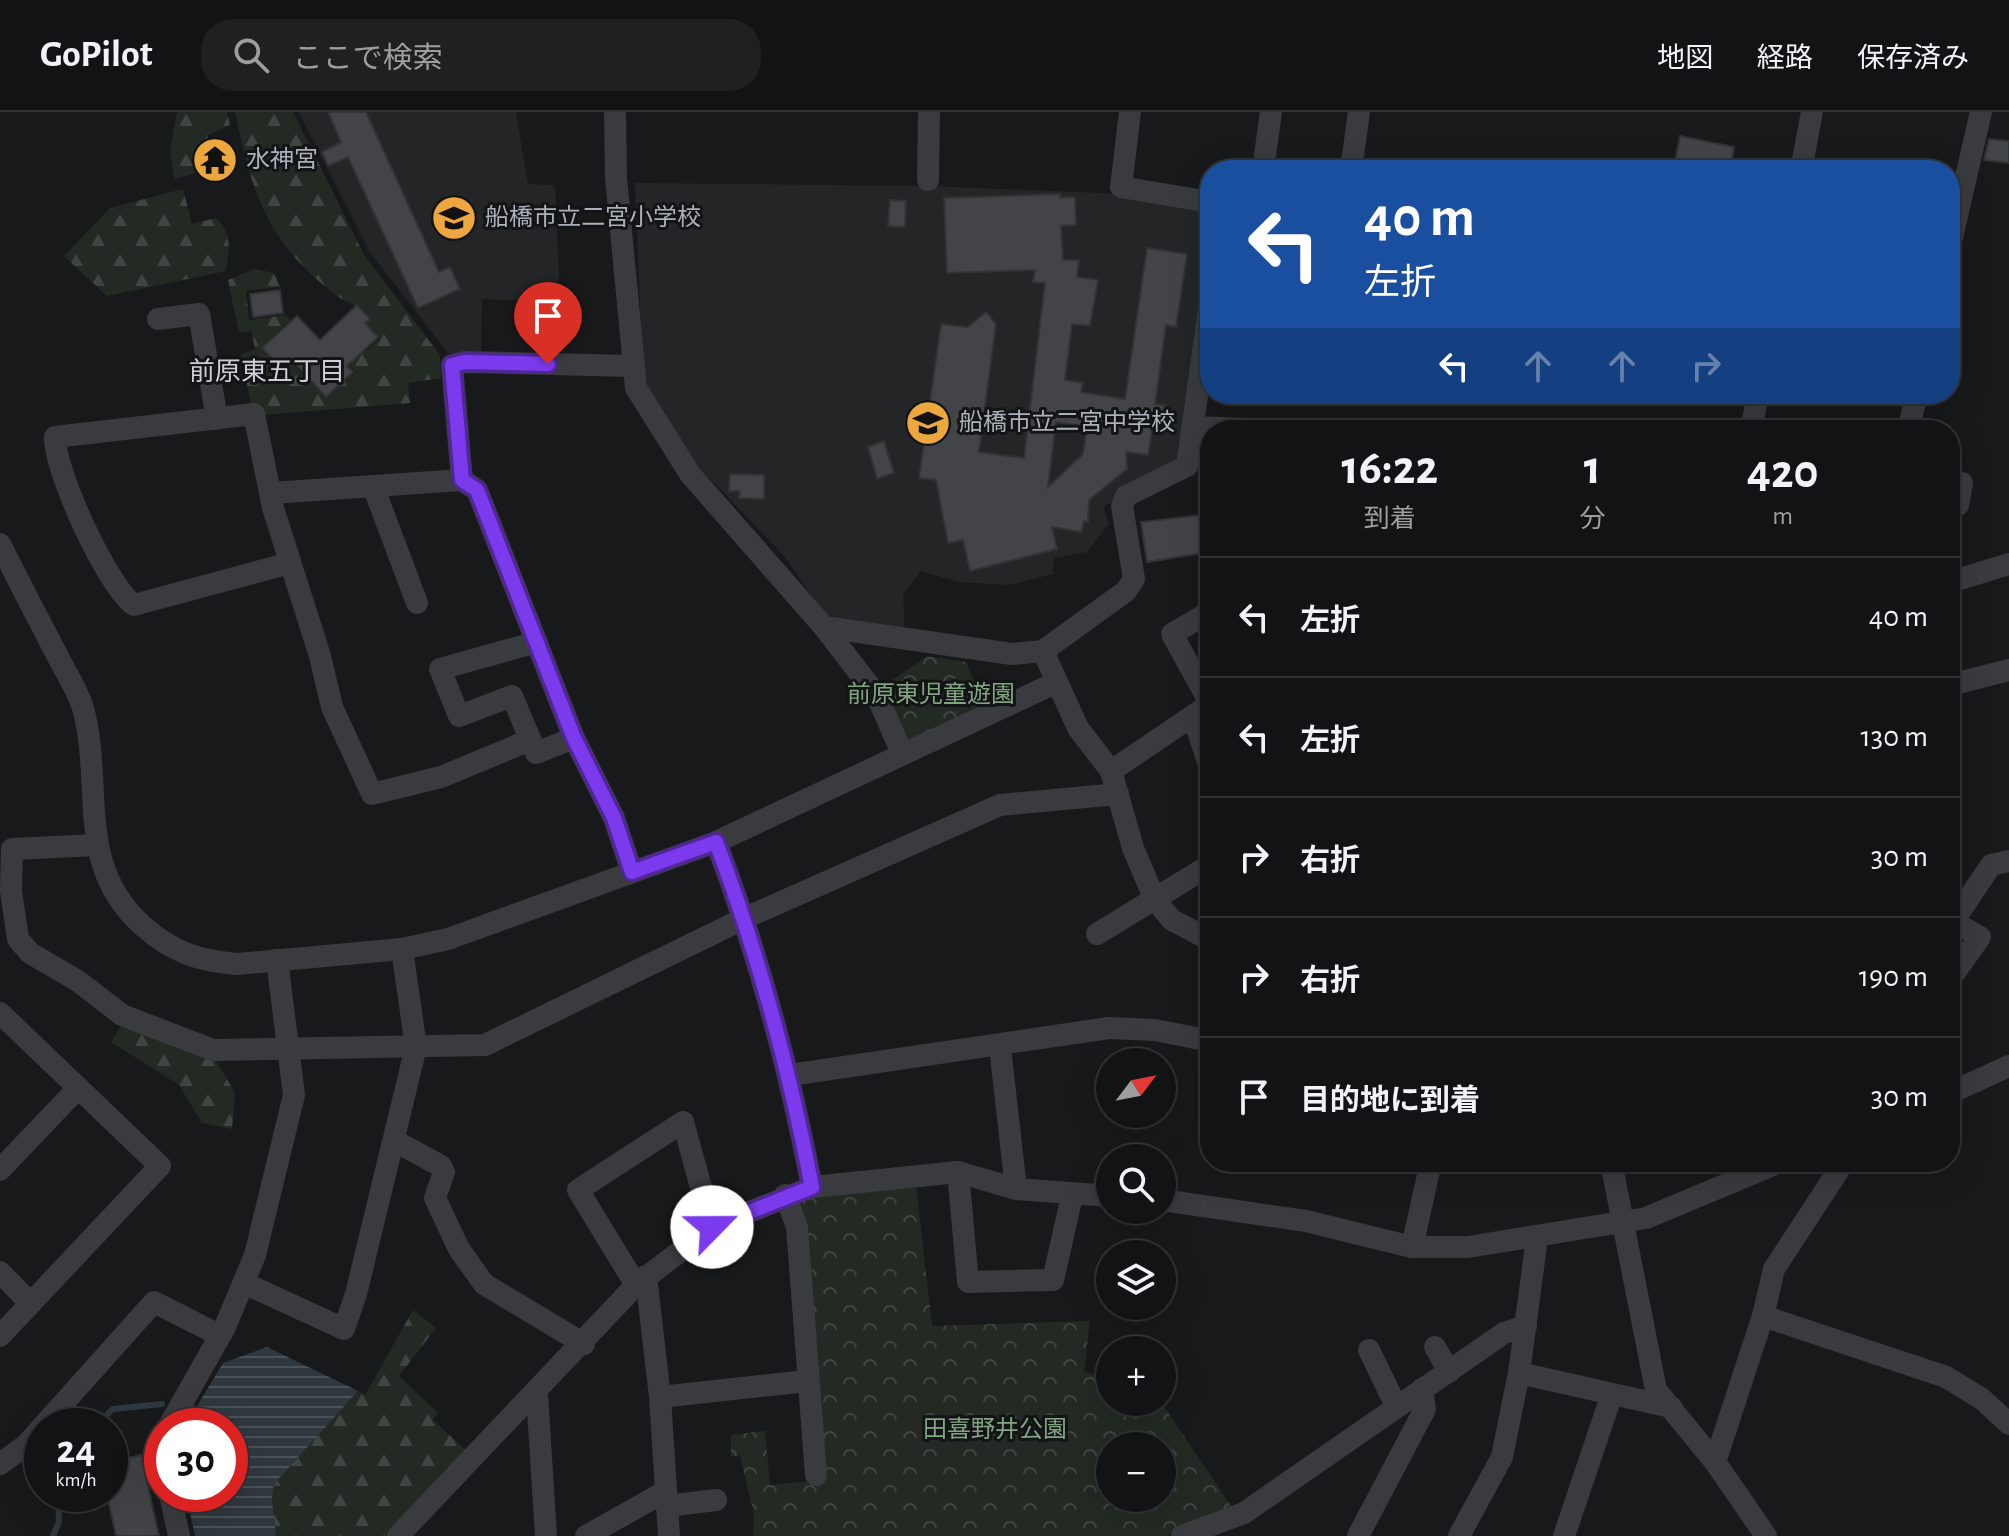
<!DOCTYPE html>
<html lang="ja">
<meta charset="utf-8">
<style>
body{margin:0;font-family:"Alegreya Sans","Noto Sans JP",sans-serif;background:#1f2022;color:#f1f3f6;height:100vh;display:flex;flex-direction:column;font-size:30px;white-space:nowrap}
*{box-sizing:border-box;margin:0}
p{font-size:26px;color:#9c9ea0}
.icon{flex:none;width:44px;height:44px;fill:none;stroke:currentColor;stroke-width:2;stroke-linecap:round;stroke-linejoin:round}
.map{position:relative;flex:1;overflow:hidden}
.sheet{position:absolute;left:1200px;top:308px;width:760px;height:752px;display:flex;flex-direction:column;background:#121314;border-radius:32px;box-shadow:0 8px 32px #0002,0 0 0 2px #313234}
.sheet>*{flex:none}
.banner{position:absolute;left:1200px;top:48px;width:760px;height:244px;border-radius:32px;box-shadow:0 8px 32px #0002,0 0 0 2px #313234;background:#1a4fa0;color:#fff;overflow:hidden}
.needle{width:52px;rotate:58deg}
.fabs{position:absolute;left:1096px;top:936px;display:grid;gap:16px}
.fabs a{display:grid;place-items:center;width:80px;height:80px;border-radius:50%;background:#121314;box-shadow:0 8px 32px #0002,0 0 0 2px #313234;font-size:40px}
.speed{position:absolute;left:24px;top:1296px;display:flex;gap:16px;font-size:40px;font-weight:700;text-align:center}
.speed>*{display:grid;place-content:center;width:104px;height:104px;border-radius:50%;background:#121314;box-shadow:0 8px 32px #0002,0 0 0 2px #313234;line-height:1}
.speed small{font-size:20px;font-weight:400}
.speed .limit{border:12px solid #d22;background:#fff;color:#111}
.pin{position:absolute;display:grid;place-items:center;width:68px;height:68px;color:#fff;margin:-82px -34px;border-radius:50% 50% 50% 0;rotate:-45deg;box-shadow:0 0 8px #0007}
.pin .icon{rotate:45deg}
.me{position:absolute;width:88px;margin:-44px;rotate:67deg;stroke-linejoin:round;filter:drop-shadow(0 0 6px #0008)}
.turn{display:flex;align-items:center;gap:28px;height:168px;padding:0 32px;font-size:36px}
.turn .icon{width:104px;height:104px;stroke-width:2.5}
.turn b{display:block;font-size:56px;line-height:68px}
.lanes{display:flex;align-items:center;height:76px;padding:0 32px;background:#0003;justify-content:center;gap:40px;direction:ltr}
.lanes .off{opacity:.35}
.eta{display:flex;justify-content:space-evenly;align-items:center;height:136px;text-align:center}
.eta b{font-size:48px;font-weight:700;line-height:56px}
ul{padding:0;list-style:none}
li{display:flex;align-items:center;gap:24px;height:120px;padding:0 32px;border-top:2px solid #313234}
li div{flex:1}
li b{display:block;font-size:30px}
li em{font-style:normal}
header{display:flex;align-items:center;gap:48px;box-sizing:border-box;height:112px;padding:0 40px;background:#121314;border-bottom:2px solid #313234}
header strong{font-size:38px}
nav{display:flex;gap:44px;margin-inline-start:auto;font-size:28px}
.search{width:560px;height:72px;background:#1f2022;display:flex;align-items:center;gap:20px;box-sizing:border-box;padding:0 28px;border-radius:32px;color:#9c9ea0;font-size:30px}
.map>svg:first-child{display:block}
.built{fill:#242527}
.forest{fill:url(#forest-firs)}
.park{fill:url(#park-crowns);fill-rule:evenodd}
.water{fill:url(#water-rules)}
.lines{fill:none;stroke-linecap:round;stroke-linejoin:round}
.stream{stroke:#2f383e;stroke-width:6}
.building{fill:#434447;stroke:#333336;stroke-width:2;fill-rule:evenodd}
.minor{stroke:#3a3b3f;stroke-width:22}
.route-casing{stroke:#51269a;stroke-width:20}
.route{stroke:#7c3aed;stroke-width:14}
.labels{text-anchor:middle;dominant-baseline:central;stroke-width:6;stroke-linejoin:round;paint-order:stroke}
.poi-label{font-size:24px;fill:#abb1ba;stroke:#131416;text-anchor:start}
.park-label{font-size:24px;fill:#83a483;stroke:#131416}
.neighbourhood-label{font-size:26px;fill:#cccfd6;stroke:#131416}
</style>
<header>
<strong>GoPilot</strong>
<div class="search"><svg class="icon" aria-label="search" viewBox="0 0 24 24"><circle cx="10" cy="10" r="6"/><path d="M15 15l6 6"/></svg>ここで検索</div>
<nav><a>地図</a><a>経路</a><a>保存済み</a></nav>
</header>
<div class="map">
<svg width="2009" height="1424" viewBox="0 0 2009 1424">
<defs>
<pattern id="forest-firs" width="22" height="20" patternUnits="userSpaceOnUse" patternTransform="scale(2)"><rect width="22" height="20" fill="#222a23"/><path d="M5 1l3.5 6h-7zM16 11l3.5 6h-7z" fill="#3f4641"/></pattern>
<pattern id="park-crowns" width="20" height="18" patternUnits="userSpaceOnUse" patternTransform="scale(2)"><rect width="20" height="18" fill="#222a23"/><path d="M2 6a3 3 0 1 1 6 0M12 15a3 3 0 1 1 6 0" fill="none" stroke="#3f4641"/></pattern>
<pattern id="water-rules" width="6" height="5" patternUnits="userSpaceOnUse" patternTransform="scale(2)"><rect width="6" height="5" fill="#2f383e"/><path d="M0 2.5h6" fill="none" stroke="#4a5258"/></pattern>
</defs>
<rect width="100%" height="100%" fill="#18191b"/>
<g class="built">
<polygon points="299,0 516,0 528,72 555,73 560,191 482,187 481,243 448,241 369,139"/>
<polygon points="635,71 929,74 1124,82 1210,97 1210,123 1181,352 1103,395 1109,412 1087,440 1054,446 1053,462 1009,473 958,470 921,459 903,482 905,521 825,503 785,445 695,351 643,271"/>
</g>
<g class="forest">
<polygon points="177,0 227,0 230,13 208,23 201,60 174,67 170,38"/>
<path d="M235,0H293L364,143L440,243L441,266L408,271L410,291L262,303L251,293L241,242L255,238L252,219L239,221L228,168L254,157L274,161L280,175L246,179L249,208L286,203L290,208L261,236L284,261L293,252L326,286L355,260L335,238L354,226L366,239L380,226L367,211L371,206C357,191 350,193 336,183C267,131 252,81 235,0Z"/>
<path d="M183,77L192,112L216,106C233,122 229,137 226,159L107,184L64,144L110,96Z"/>
<polygon points="122,912 215,948 235,980 232,1017 202,1011 179,973 111,930"/>
<polygon points="413,1198 436,1216 399,1264 438,1301 433,1308 466,1338 388,1424 276,1424 272,1387 274,1372 358,1279 365,1283"/>
</g>
<g class="park">
<polygon points="927,544 966,550 985,594 913,629 905,626 881,576"/>
<path d="M915,1064L932,1214L1090,1209L1084,1260L1110,1266V1290H1161L1234,1398L1167,1424H753L754,1403L740,1343L731,1345V1323L765,1319L770,1373L820,1368L796,1080ZM1110,1334H1162V1386H1110Z"/>
</g>
<polygon class="water" points="267,1235 358,1279 274,1372 272,1387 276,1424 195,1424 186,1382 230,1382 230,1314 185,1314 223,1251"/>
<g class="lines">
<g class="stream">
<polyline points="96,1314 113,1297 162,1292"/>
<polyline points="53,1424 59,1410 58,1382"/>
</g>
</g>
<g class="building">
<polygon points="328,0 366,0 439,160 450,155 460,177 418,196 348,45 328,54 322,40 341,30"/>
<polygon points="1680,24 1734,35 1730,58 1674,55"/>
<polygon points="1989,27 2009,29 2009,51 1984,48"/>
<path d="M1060,82V86L1075,85L1076,113L1061,114L1063,148H1079L1077,165L1098,168L1090,214L1072,212L1065,268L1083,271L1081,280L1125,287L1147,136L1187,142L1176,215L1166,213L1155,292L1165,293L1162,313L1153,312L1148,343L1126,340L1127,357L1089,388L1088,410L1084,409L1081,420L1052,415L1057,437L970,459L963,428L948,431L936,368L919,366L941,212L968,215L986,200L996,212L979,340L1024,346L1045,171L1033,170L1035,158L947,161L944,86ZM1056,310L1087,315L1083,342L1048,375Z"/>
<polygon points="890,88 906,89 905,115 888,114"/>
<polygon points="280,178 283,201 253,205 250,182"/>
<polygon points="357,193 370,207 365,211 378,225 347,254 353,260 326,285 294,250 284,259 262,236 297,204 320,228"/>
<polygon points="884,329 894,361 877,367 868,335"/>
<polygon points="730,362 764,363 764,387 739,386 740,379 729,379"/>
<polygon points="1210,402 1210,440 1147,450 1141,410"/>
<polygon points="141,1343 159,1424 116,1424 107,1382 110,1382 110,1350"/>
</g>
<g class="lines">
<g class="minor">
<polyline points="615,0 616,66 636,276 690,362 824,515 1012,542 1043,539 1126,479 1134,467 1122,394 1126,384 1187,354 1210,191"/>
<polyline points="1130,0 1121,75 1210,90"/>
<polyline points="1265,43 1271,0"/>
<polyline points="1351,58 1359,0"/>
<polyline points="1801,58 1812,0"/>
<polyline points="928,68 929,0"/>
<polyline points="1950,134 1981,0"/>
<polyline points="158,207 199,202 217,307"/>
<polyline points="1193,315 1274,318"/>
<polyline points="1751,318 1758,282"/>
<polyline points="1908,318 1917,282"/>
<polyline points="373,374 417,491"/>
<polyline points="271,381 462,368"/>
<polyline points="1950,393 1958,393 1962,371"/>
<path d="M0,432C18,468 37,505 56,541C65,559 77,577 83,596C104,674 74,753 143,814C172,840 199,849 237,852L402,837L448,827L716,730L1055,571"/>
<path d="M290,451L134,493C107,474 54,358 55,325L254,302L273,396L320,544L332,595L372,682L441,665L530,628"/>
<polyline points="1950,470 2009,452"/>
<polyline points="1206,502 1172,522 1210,591"/>
<polyline points="824,515 877,584 902,641"/>
<polyline points="537,530 440,557 459,604 512,584 536,641 574,626 477,378 462,368 452,253 465,250 631,254"/>
<polyline points="1043,539 1078,616 1111,659 1133,736 1155,788 1172,808 1210,828"/>
<polyline points="1950,573 2009,558"/>
<polyline points="1193,605 1210,655"/>
<polyline points="574,626 614,706 632,760"/>
<polyline points="1111,659 1210,592"/>
<path d="M716,730C759,843 789,956 812,1075"/>
<polyline points="97,733 12,737 11,779 18,827 30,841 78,869 122,903 213,938 485,933 745,806 1000,693 1118,682"/>
<polyline points="1950,808 1980,825 1950,867"/>
<polyline points="1953,810 1991,753 2009,749"/>
<polyline points="1097,822 1210,753"/>
<polyline points="0,901 160,1054 0,1224"/>
<polyline points="1000,935 1016,1077"/>
<polyline points="790,963 1109,916 1155,918 1210,929"/>
<polyline points="1950,981 2009,954"/>
<polyline points="395,1029 441,1054 444,1060 435,1086 459,1137 484,1172 584,1232"/>
<polyline points="1611,1050 1656,1278 1715,1350 1766,1424"/>
<polyline points="0,1058 78,976"/>
<polyline points="958,1060 968,1170 1053,1168 1072,1084"/>
<polyline points="785,1083 797,1115 816,1363"/>
<polyline points="1162,1088 1306,1109 1412,1135 1468,1135 1646,1106 1780,1050"/>
<polyline points="1412,1135 1431,1050"/>
<polyline points="0,1160 30,1191"/>
<polyline points="646,1164 660,1285 669,1424"/>
<polyline points="244,1171 344,1217 356,1182 416,935 402,837"/>
<polyline points="636,1173 578,1078 683,1010 712,1115"/>
<polyline points="1763,1204 1946,1265 1982,1287 2009,1312"/>
<polyline points="1435,1235 1449,1260"/>
<polyline points="1369,1238 1396,1294"/>
<polyline points="1519,1261 1671,1295"/>
<polyline points="537,1282 546,1424"/>
<polyline points="660,1285 807,1269"/>
<polyline points="43,1314 154,1190 219,1223"/>
<polyline points="169,1314 225,1215 255,1143 294,983 277,848"/>
<polyline points="162,1334 162,1339"/>
<polyline points="1715,1350 1763,1204 1774,1157 1844,1050"/>
<polyline points="0,1352 26,1333 42,1315"/>
<polyline points="170,1382 179,1424"/>
<polyline points="667,1394 716,1388"/>
<polyline points="398,1424 636,1173 712,1115 812,1075 958,1060 1016,1077 1110,1084"/>
<polyline points="586,1424 666,1379"/>
<polyline points="1182,1424 1244,1401 1504,1221 1526,1214"/>
<polyline points="1358,1424 1425,1297 1422,1277"/>
<polyline points="1459,1424 1502,1345 1519,1261 1537,1126"/>
<polyline points="1564,1424 1612,1282"/>
</g>
</g>
<g class="lines">
<g class="route-casing">
<path id="route" d="M548,252L465,250L452,253L462,368L477,378L574,626L614,706L632,760L716,730C759,843 789,956 812,1075L712,1115"/>
</g>
<use href="#route" class="route"/>
</g>
<defs>
<g id="temple-disc" transform="scale(2.3)"><circle r="9.5" fill="#eca73f" stroke="#131416"/><path d="M0-6L5-2H3V0L6.5 2.5H4V6H1.5V3h-3V6H-4V2.5H-6.5L-3 0V-2H-5Z" fill="#111"/></g>
<g id="school-disc" transform="scale(2.3)"><circle r="9.5" fill="#eca73f" stroke="#131416"/><path d="M0-5L7-2L0 1L-7-2ZM-4 1L0 2.5L4 1V4Q0 6-4 4Z" fill="#111"/></g>
</defs>
<g fill-rule="evenodd">
<use href="#temple-disc" x="215" y="48"/>
<use href="#school-disc" x="454" y="106"/>
<use href="#school-disc" x="928" y="311"/>
</g>
<g class="labels">
<g class="poi-label">
<text x="246" y="48">水神宮</text>
<text x="485" y="106">船橋市立二宮小学校</text>
<text x="959" y="311">船橋市立二宮中学校</text>
</g>
<g class="park-label">
<text x="931" y="583">前原東児童遊園</text>
<text x="995" y="1318">田喜野井公園</text>
</g>
<g class="neighbourhood-label">
<text x="267" y="260">前原東五丁目</text>
</g>
</g>
</svg>
<div class="fabs">
<a><svg class="needle" viewBox="-14 -14 28 28"><path d="M0-13l5 13h-10z" fill="#e53935"/><path d="M0 13l5-13h-10z" fill="#9c9ea0"/></svg></a>
<a><svg class="icon" aria-label="search" viewBox="0 0 24 24"><circle cx="10" cy="10" r="6"/><path d="M15 15l6 6"/></svg></a>
<a><svg class="icon" aria-label="layers" viewBox="0 0 24 24"><path d="M12 4l9 5-9 5-9-5zM3 14l9 5 9-5"/></svg></a>
<a>+</a>
<a>−</a>
</div>
<div class="speed"><div>24<small>km/h</small></div><div class="limit">30</div></div>
<div class="pin" style="left:548px;top:252px;background:#d93025"><svg class="icon" aria-label="arrive" viewBox="0 0 24 24"><path d="M6 21V4h12l-3 4 3 4H6"/></svg></div>
<svg class="me" style="left:712px;top:1115px" viewBox="-20 -20 40 40"><circle r="19" fill="#fff"/><path d="M0-13L10 11 0 6-10 11z" fill="#7c3aed"/></svg>
<div class="banner">
<div class="turn"><svg class="icon" aria-label="left" viewBox="0 0 24 24"><path d="M17 20v-9H6M10 6l-5 5 5 5"/></svg><div><b>40 m</b>左折</div></div>
<div class="lanes"><svg class="icon" aria-label="left" viewBox="0 0 24 24"><path d="M17 20v-9H6M10 6l-5 5 5 5"/></svg><svg class="icon off" aria-label="ahead" viewBox="0 0 24 24"><path d="M12 20V5M6 11l6-6 6 6"/></svg><svg class="icon off" aria-label="ahead" viewBox="0 0 24 24"><path d="M12 20V5M6 11l6-6 6 6"/></svg><svg class="icon off" aria-label="right" viewBox="0 0 24 24"><path d="M7 20v-9h11M14 6l5 5-5 5"/></svg></div>
</div>
<section class="sheet">
<div class="eta">
<div><b>16:22</b><p>到着</p></div>
<div><b>1</b><p>分</p></div>
<div><b>420</b><p>m</p></div>
</div>
<ul>
<li><svg class="icon" aria-label="left" viewBox="0 0 24 24"><path d="M17 20v-9H6M10 6l-5 5 5 5"/></svg><div><b>左折</b></div><em>40 m</em></li>
<li><svg class="icon" aria-label="left" viewBox="0 0 24 24"><path d="M17 20v-9H6M10 6l-5 5 5 5"/></svg><div><b>左折</b></div><em>130 m</em></li>
<li><svg class="icon" aria-label="right" viewBox="0 0 24 24"><path d="M7 20v-9h11M14 6l5 5-5 5"/></svg><div><b>右折</b></div><em>30 m</em></li>
<li><svg class="icon" aria-label="right" viewBox="0 0 24 24"><path d="M7 20v-9h11M14 6l5 5-5 5"/></svg><div><b>右折</b></div><em>190 m</em></li>
<li><svg class="icon" aria-label="arrive" viewBox="0 0 24 24"><path d="M6 21V4h12l-3 4 3 4H6"/></svg><div><b>目的地に到着</b></div><em>30 m</em></li>
</ul>
</section>
</div>
